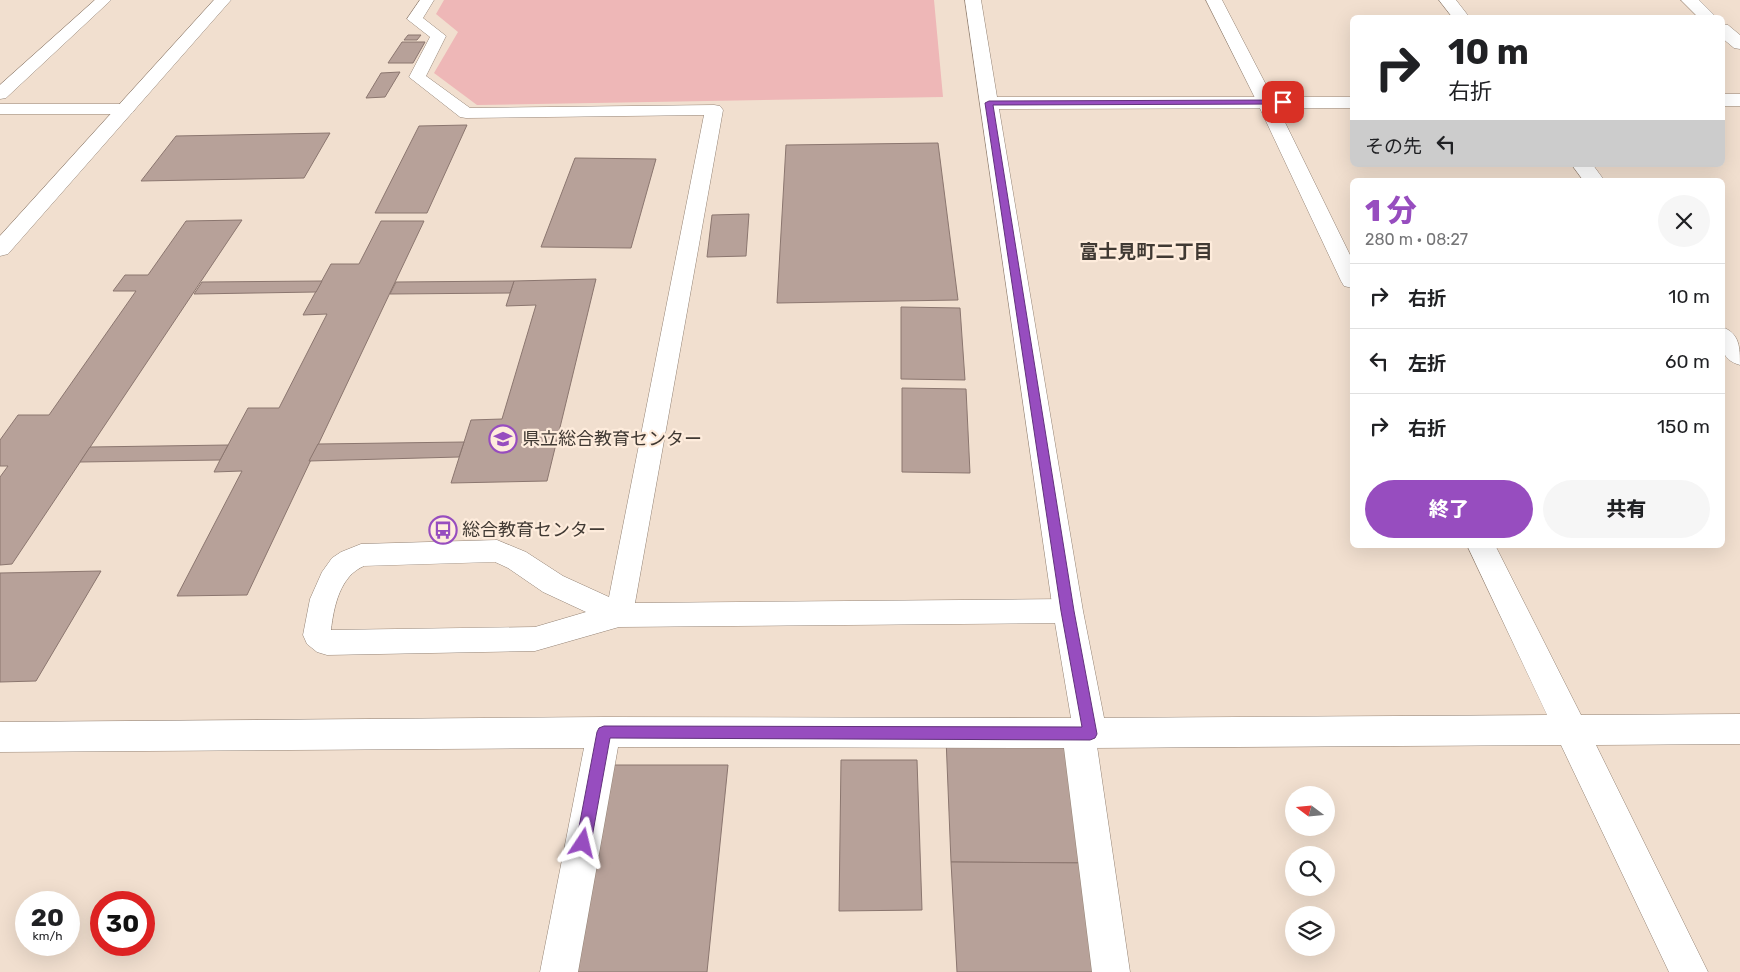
<!DOCTYPE html>
<html lang="ja">
<meta charset="utf-8">
<style>
body{margin:0;font-family:Rubik,"Noto Sans JP",sans-serif;background:#f6f6f6;color:#202124;height:100vh;display:flex;flex-direction:column;font-size:19px;white-space:nowrap}
*{box-sizing:border-box;margin:0}
p{font-size:16px;color:#757577}
.icon{flex:none;width:28px;height:28px;fill:none;stroke:currentColor;stroke-width:2;stroke-linecap:round;stroke-linejoin:round}
.map{position:relative;flex:1;overflow:hidden}
.panel{position:absolute;left:1350px;top:178px;width:375px;height:370px;display:flex;flex-direction:column;background:#fff;border-radius:8px;box-shadow:0 5px 20px #0002}
.panel>*{flex:none}
.guide{position:absolute;left:1350px;top:15px;width:375px;height:152px;border-radius:8px;box-shadow:0 5px 20px #0002;background:#fff;color:#202124;overflow:hidden}
.needle{width:32px;rotate:286deg}
.buttons{position:absolute;left:1285px;top:786px;display:grid;gap:10px}
.buttons a{display:grid;place-items:center;width:50px;height:50px;border-radius:50%;background:#fff;box-shadow:0 5px 20px #0002;font-size:25px}
.speed{position:absolute;left:15px;top:891px;display:flex;gap:10px;font-size:25px;font-weight:700;text-align:center}
.speed>*{display:grid;place-content:center;width:65px;height:65px;border-radius:50%;background:#fff;box-shadow:0 5px 20px #0002;line-height:1}
.speed small{font-size:12px;font-weight:400}
.speed .limit{border:8px solid #d22;background:#fff;color:#111}
.pin{position:absolute;display:grid;place-items:center;width:42px;height:42px;color:#fff;margin:-21px;border-radius:10px;box-shadow:0 2px 8px #0006}
.me{position:absolute;width:55px;margin:-28px;rotate:10deg;stroke-linejoin:round;filter:drop-shadow(0 0 4px #0008)}
.turn{display:flex;align-items:center;gap:18px;height:105px;padding:0 15px;font-size:22px}
.turn .icon{width:65px;height:65px;stroke-width:2.5}
.turn b{display:block;font-size:35px;line-height:42px}
.then{display:flex;align-items:center;height:48px;padding:0 15px;background:#0003;gap:10px;font-size:19px}
.round{display:grid;place-items:center;flex:none;width:52px;height:52px;border-radius:26px;background:#f6f6f6}
.head{display:flex;align-items:center;justify-content:space-between;height:85px;padding:0 15px}
h1{font-size:30px;font-weight:800;line-height:38px;color:#974dbf}
.cta{display:flex;gap:10px;margin-top:auto;padding:10px 15px}
.cta a{flex:1;height:58px;border-radius:30px;background:#974dbf;color:#fff;font-size:20px;font-weight:800;line-height:58px;text-align:center}
.cta a+a{background:#f6f6f6;color:#202124}
ul{padding:0;list-style:none}
li{display:flex;align-items:center;gap:15px;height:65px;padding:0 15px;border-top:1px solid #e0e0e0}
li div{flex:1}
li b{display:block;font-size:19px}
li em{font-style:normal}
.map>svg:first-child{display:block}
.green{fill:#eeb7b7}
.building{fill:#b7a199;stroke:#8b766f}
.lines{fill:none;stroke-linecap:round;stroke-linejoin:round}
.service-casing{stroke:#948375;stroke-width:1}
.minor-casing{stroke:#948375;stroke-width:1}
.tertiary-casing{stroke:#948375;stroke-width:1}
.service{fill:#fff;fill-rule:evenodd}
.minor{fill:#fff;fill-rule:evenodd}
.tertiary{fill:#fff;fill-rule:evenodd}
.route{fill:#974dbf;stroke:#62327c}
.labels{text-anchor:middle;dominant-baseline:central;stroke-width:4.5;stroke-linejoin:round;paint-order:stroke}
.poi-label{font-size:18px;fill:#403933;stroke:#feecdc;text-anchor:start}
.neighbourhood-label{font-size:19px;font-weight:bold;fill:#403933;stroke:#feecdc}
</style>
<div class="map">
<svg width="1740" height="972" viewBox="0 0 1740 972">
<rect width="100%" height="100%" fill="#f1dfcf"/>
<polygon class="green" points="444,0 934,0 943,97 477,105 434,73 458,32 436,14"/>
<g class="building">
<polygon points="408,35 421,35 417,40 404,40"/>
<polygon points="402,42 425,42 413,63 388,63"/>
<polygon points="400,72 385,97 366,98 381,73"/>
<polygon points="467,125 427,213 375,213 419,126"/>
<polygon points="330,133 304,178 141,181 176,136"/>
<polygon points="938,143 958,300 777,303 786,145"/>
<polygon points="575,158 656,159 631,248 541,247"/>
<polygon points="749,214 746,256 707,257 712,215"/>
<polygon points="242,220 12,564 0,565 0,477 8,466 0,466 0,440 18,415 49,415 136,291 113,291 125,275 148,275 186,221"/>
<polygon points="381,221 424,221 247,595 177,596 242,471 214,472 220,460 248,408 279,408 327,314 303,315 331,264 359,264"/>
<polygon points="596,279 547,481 451,483 471,420 502,419 536,305 506,306 514,281"/>
<polygon points="322,281 316,292 194,294 202,282"/>
<polygon points="514,281 510,293 390,294 396,282"/>
<polygon points="901,307 960,308 965,380 901,379"/>
<polygon points="902,388 966,389 970,473 902,472"/>
<polygon points="464,442 459,457 309,461 318,444"/>
<polygon points="228,445 220,460 80,462 90,447"/>
<polygon points="101,571 36,681 0,682 0,573"/>
<polygon points="1079,737 1096,863 951,862 946,738"/>
<polygon points="841,760 917,760 922,910 839,911"/>
<polygon points="614,765 728,765 707,972 576,972"/>
<polygon points="951,862 1096,863 1111,972 957,972"/>
</g>
<g class="lines">
<g class="service-casing">
<g id="service">
<polygon points="95,0 111,0 6,98 0,99 0,85"/>
<path d="M420,0H434L423,18L446,36L426,76L470,108L714,105L720,106L723,110L635,603L1068,599L1078,603L1082,611L1078,619L1068,623L619,627L535,651L327,655L317,652L307,644L303,635L310,599L322,572L332,558L341,552L361,544L497,540L526,552L563,576L609,597L704,115L466,118L460,117L409,77L430,37L407,19ZM495,562L508,568L543,592L586,612L535,627L331,630C334,606 340,576 364,566Z"/>
<polygon points="0,104 126,104 132,105 135,109 132,113 126,114 0,114"/>
</g>
</g>
<g class="minor-casing">
<g id="minor">
<polygon points="214,0 231,0 8,254 0,256 0,236"/>
<polygon points="965,0 981,0 997,97 1352,97 1352,108 999,109 1083,611 1107,733 1102,744 1097,746 1130,972 1092,972 1064,748 618,747 578,972 540,972 584,748 0,752 0,722 604,717 1071,718 1053,611"/>
<polygon points="1439,0 1456,0 1470,18 1453,18"/>
<polygon points="1681,0 1699,0 1717,18 1699,18"/>
<polygon points="1722,24 1728,25 1740,35 1740,49 1734,48 1722,38"/>
<rect x="1722" y="94" width="18" height="12"/>
<polygon points="1572,165 1593,165 1604,180 1583,180"/>
<path d="M1722,327C1740,333 1740,348 1740,365C1719,359 1722,345 1722,327Z"/>
</g>
</g>
<g class="tertiary-casing">
<g id="tertiary">
<polygon points="1206,0 1222,0 1275,102 1352,259 1352,288 1344,286 1341,281 1257,102"/>
<polygon points="1467,545 1495,545 1581,715 1740,714 1740,744 1596,745 1708,972 1669,972 1561,745 1090,748 1078,744 1073,733 1078,722 1090,718 1547,715"/>
</g>
</g>
<use href="#service" class="service"/>
<use href="#minor" class="minor"/>
<use href="#tertiary" class="tertiary"/>
</g>
<polygon class="route" points="1283,100 1286,101 1286,104 993,105 1074,611 1097,734 1095,738 1090,740 610,738 591,843 588,848 583,850 578,848 576,843 597,732 599,728 604,726 1082,727 1061,611 985,103 989,101"/>
<defs>
<g id="school-ring" transform="scale(1.4375)"><circle r="9.5" fill="#feecdc" stroke="#974dbf" stroke-width="1.5"/><path d="M0-5L7-2L0 1L-7-2ZM-4 1L0 2.5L4 1V4Q0 6-4 4Z" fill="#974dbf"/></g>
<g id="bus-ring" transform="scale(1.4375)"><circle r="9.5" fill="#feecdc" stroke="#974dbf" stroke-width="1.5"/><path d="M-5-6H5V4H4V6H2V4H-2V6H-4V4H-5ZM-3.5-4V0h7V-4ZM-3.5 1.2v1.5H-2V1.2ZM2 1.2v1.5H3.5V1.2Z" fill="#974dbf"/></g>
</defs>
<g fill-rule="evenodd">
<use href="#school-ring" x="503" y="439"/>
<use href="#bus-ring" x="443" y="530"/>
</g>
<g class="labels">
<g class="poi-label">
<text x="522" y="439">県立総合教育センター</text>
<text x="462" y="530">総合教育センター</text>
</g>
<g class="neighbourhood-label">
<text x="1146" y="251">富士見町二丁目</text>
</g>
</g>
</svg>
<div class="buttons">
<a><svg class="needle" viewBox="-14 -14 28 28"><path d="M0-13l5 13h-10z" fill="#e53935"/><path d="M0 13l5-13h-10z" fill="#757577"/></svg></a>
<a><svg class="icon" aria-label="search" viewBox="0 0 24 24"><circle cx="10" cy="10" r="6"/><path d="M15 15l6 6"/></svg></a>
<a><svg class="icon" aria-label="layers" viewBox="0 0 24 24"><path d="M12 4l9 5-9 5-9-5zM3 14l9 5 9-5"/></svg></a>
</div>
<div class="speed"><div>20<small>km/h</small></div><div class="limit">30</div></div>
<div class="pin" style="left:1283px;top:102px;background:#d93025"><svg class="icon" aria-label="arrive" viewBox="0 0 24 24"><path d="M6 21V4h12l-3 4 3 4H6"/></svg></div>
<svg class="me" style="left:583px;top:843px" viewBox="-20 -20 40 40"><path d="M0-17L14 15 0 8-14 15z" fill="#974dbf" stroke="#fff" stroke-width="4"/></svg>
<div class="guide">
<div class="turn"><svg class="icon" aria-label="right" viewBox="0 0 24 24"><path d="M7 20v-9h11M14 6l5 5-5 5"/></svg><div><b>10 m</b>右折</div></div>
<div class="then">その先<svg class="icon" aria-label="left" viewBox="0 0 24 24"><path d="M17 20v-9H6M10 6l-5 5 5 5"/></svg></div>
</div>
<section class="panel">
<div class="head"><div><h1>1 分</h1><p>280 m · 08:27</p></div><a class="round"><svg class="icon" aria-label="close" viewBox="0 0 24 24"><path d="M6 6l12 12M18 6L6 18"/></svg></a></div>
<ul>
<li><svg class="icon" aria-label="right" viewBox="0 0 24 24"><path d="M7 20v-9h11M14 6l5 5-5 5"/></svg><div><b>右折</b></div><em>10 m</em></li>
<li><svg class="icon" aria-label="left" viewBox="0 0 24 24"><path d="M17 20v-9H6M10 6l-5 5 5 5"/></svg><div><b>左折</b></div><em>60 m</em></li>
<li><svg class="icon" aria-label="right" viewBox="0 0 24 24"><path d="M7 20v-9h11M14 6l5 5-5 5"/></svg><div><b>右折</b></div><em>150 m</em></li>
</ul>
<div class="cta"><a>終了</a><a>共有</a></div>
</section>
</div>
